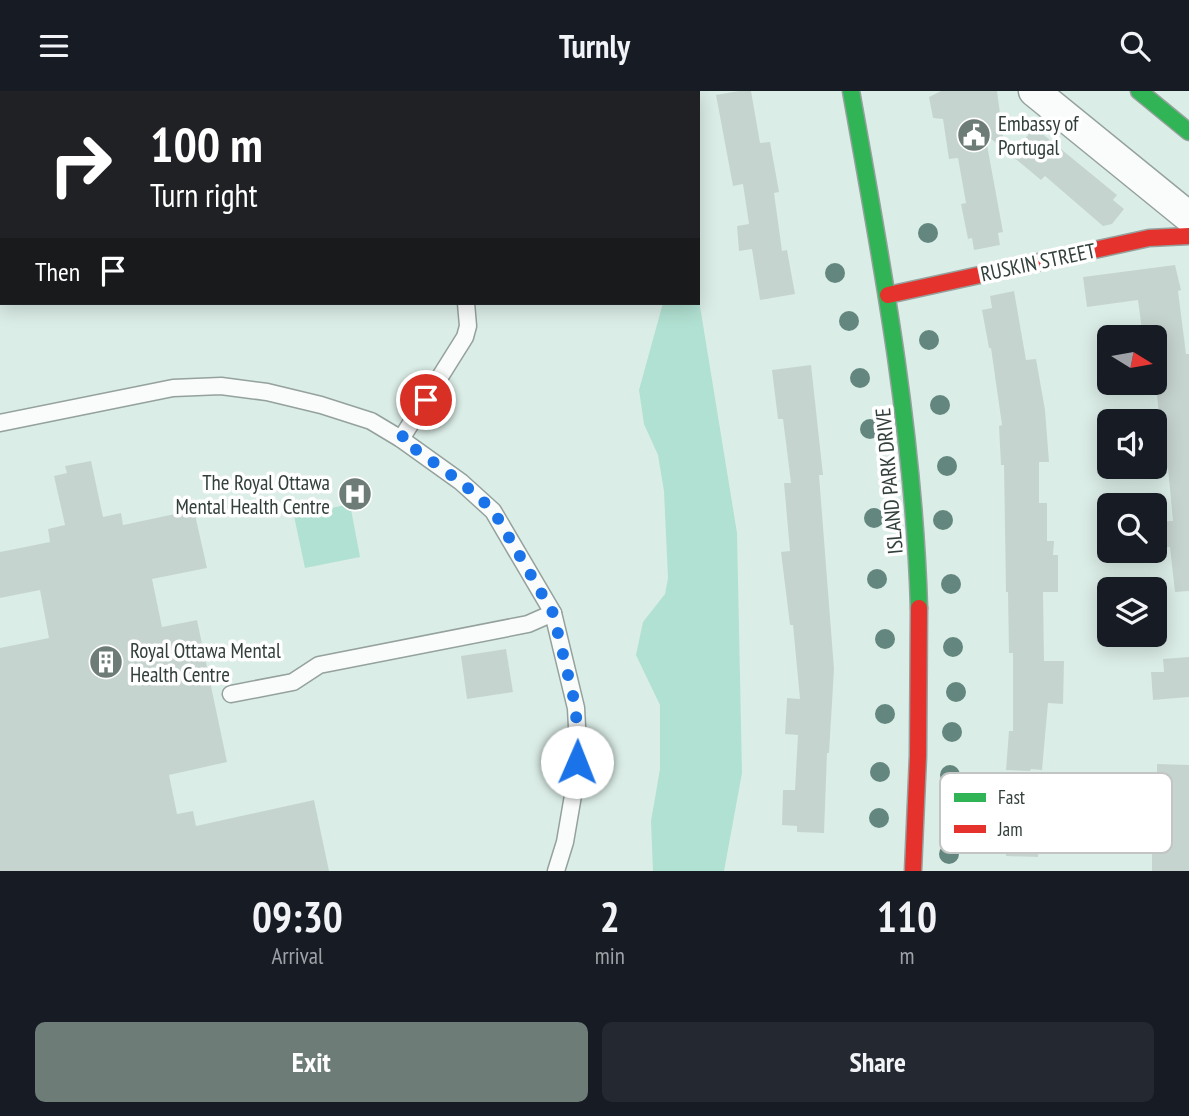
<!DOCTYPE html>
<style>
body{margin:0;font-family:"PT Sans Narrow",sans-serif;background:#242831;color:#f1f3f6;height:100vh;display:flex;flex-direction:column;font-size:26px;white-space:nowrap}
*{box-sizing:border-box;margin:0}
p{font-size:23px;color:#9ea1a6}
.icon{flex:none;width:38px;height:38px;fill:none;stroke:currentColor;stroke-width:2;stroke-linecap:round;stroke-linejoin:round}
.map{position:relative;height:780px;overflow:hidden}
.sheet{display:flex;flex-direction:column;background:#171b24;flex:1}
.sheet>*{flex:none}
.guide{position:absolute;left:0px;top:0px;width:700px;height:214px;box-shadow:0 4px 18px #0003;background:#202124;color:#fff;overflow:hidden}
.needle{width:46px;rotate:101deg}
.fabs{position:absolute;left:1097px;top:234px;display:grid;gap:14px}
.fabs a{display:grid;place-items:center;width:70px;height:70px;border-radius:10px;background:#171b24;box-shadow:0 4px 18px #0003;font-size:35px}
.pin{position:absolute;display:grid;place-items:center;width:60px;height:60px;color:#fff;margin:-30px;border:4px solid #fff;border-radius:50%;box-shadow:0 2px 7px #0007}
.me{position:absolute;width:77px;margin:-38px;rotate:1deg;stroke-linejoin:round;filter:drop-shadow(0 0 5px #0008)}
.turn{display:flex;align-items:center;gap:24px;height:147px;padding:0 35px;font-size:32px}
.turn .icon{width:91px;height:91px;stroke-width:2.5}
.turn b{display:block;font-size:49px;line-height:60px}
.then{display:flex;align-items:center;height:66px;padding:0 35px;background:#0003;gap:14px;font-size:26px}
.eta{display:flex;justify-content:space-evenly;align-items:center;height:119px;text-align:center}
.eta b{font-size:42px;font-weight:600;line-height:49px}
.button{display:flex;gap:14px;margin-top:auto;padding:14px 35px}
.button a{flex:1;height:80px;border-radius:10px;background:#6d7c77;color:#fff;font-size:28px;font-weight:600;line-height:80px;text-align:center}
.button a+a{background:#242831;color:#f1f3f6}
header{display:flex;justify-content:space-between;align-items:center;height:91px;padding:0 35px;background:#171b24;font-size:32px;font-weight:600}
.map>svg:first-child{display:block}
.green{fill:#b1e1d2}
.building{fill:#c6d4cf}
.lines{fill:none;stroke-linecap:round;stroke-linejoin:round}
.lane-casing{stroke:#94a19d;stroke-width:19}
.street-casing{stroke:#94a19d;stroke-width:33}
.fast-casing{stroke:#94a19d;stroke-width:19}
.jam-casing{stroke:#94a19d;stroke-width:19}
.lane{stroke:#fafcfb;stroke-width:16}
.street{stroke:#fafcfb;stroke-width:30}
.fast{stroke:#30b455;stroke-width:16}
.jam{stroke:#e5322d;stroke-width:16}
.tree{fill:#63877e}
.route{stroke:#1a73e8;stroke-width:12;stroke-dasharray:0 21.6}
.labels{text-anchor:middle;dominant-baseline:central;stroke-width:7;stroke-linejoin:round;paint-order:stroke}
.poi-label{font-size:21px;fill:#323f3b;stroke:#fff;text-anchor:start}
.street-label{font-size:21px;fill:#323f3b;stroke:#fff}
.key{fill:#fff;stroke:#c2c5c4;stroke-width:2}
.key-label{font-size:19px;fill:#323f3b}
</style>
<header><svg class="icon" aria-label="menu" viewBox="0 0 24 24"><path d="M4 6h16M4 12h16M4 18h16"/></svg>Turnly<svg class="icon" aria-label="search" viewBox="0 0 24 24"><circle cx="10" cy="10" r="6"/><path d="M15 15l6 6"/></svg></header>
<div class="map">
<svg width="1189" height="780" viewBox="0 0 1189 780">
<rect width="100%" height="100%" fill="#dbede7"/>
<g class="green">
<polygon points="698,203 737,442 742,682 724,780 653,780 651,730 660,678 660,614 636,564 643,531 665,503 668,487 664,400 658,364 644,333 639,299 663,212 698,212"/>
<polygon points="350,413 360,466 305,477 294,425"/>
</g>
<g class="building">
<polygon points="739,0 751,0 760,52 770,51 779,101 774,102 782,160 787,159 795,203 760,209 752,158 739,160 737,135 749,133 743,93 733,95 716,4"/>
<polygon points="941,0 997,0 1005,59 985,43 1003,141 998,142 1000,154 974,159 972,147 968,148 961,113 966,112 958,67 949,68 943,28 933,27 929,6"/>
<polygon points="1034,36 1117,104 1113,109 1124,118 1112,133 1103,135 1045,85 1041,89 1012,65"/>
<polygon points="1175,174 1181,199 1178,200 1186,263 1189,263 1189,500 1175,501 1170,456 1155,457 1155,431 1173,430 1168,377 1158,378 1156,356 1162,356 1155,283 1155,247 1143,247 1138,209 1087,216 1083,186"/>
<polygon points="1014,200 1026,269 1036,268 1045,319 1049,371 1039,371 1039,412 1047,412 1047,450 1054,450 1053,464 1058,464 1058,501 1043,501 1044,570 1064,570 1063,613 1048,612 1042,679 1031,678 1030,680 1006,679 1009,640 1013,640 1013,562 1009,562 1008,501 1006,501 1004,374 1001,374 999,335 1002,334 991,257 989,257 982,219 992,217 990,205"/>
<polygon points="811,274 823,384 819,384 834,578 829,662 827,662 824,742 797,741 797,735 782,734 783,699 795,699 798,644 785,643 787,607 800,608 793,534 790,534 781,461 790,460 784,392 791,392 783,328 778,328 772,279"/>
<polygon points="91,370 103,426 121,422 123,434 194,419 207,477 152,488 162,536 197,529 227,671 169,684 177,723 193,720 196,735 314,709 329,780 0,780 0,557 49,547 40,499 0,507 0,461 50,451 48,438 65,434 54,385 67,382 65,375"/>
<polygon points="506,558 513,601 467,608 461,565"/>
<polygon points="1189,566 1189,606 1153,609 1151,581 1164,581 1163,568"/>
<polygon points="1157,673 1189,674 1189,780 1152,780 1152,684 1157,684"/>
<polygon points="1007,721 1041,722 1038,766 1006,765"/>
</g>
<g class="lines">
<g class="lane-casing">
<g id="lane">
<polyline points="30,0 31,2"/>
<polyline points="140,0 141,2"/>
<polyline points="461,2 462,0"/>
<polyline points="0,46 2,45"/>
<polyline points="0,332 173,297 221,295 267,301 321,314 371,330 401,348 461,391 493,420 553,522 576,617 578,655 576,687 565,751 556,780"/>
<polyline points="401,348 465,246 468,235 466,212"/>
<polyline points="231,603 293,591 319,574 528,533 553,522"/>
</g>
</g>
<g class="street-casing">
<polyline id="street" points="1034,0 1189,126"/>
</g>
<g class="fast-casing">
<g id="fast">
<path d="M851,0C882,172 914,342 919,517"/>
<polyline points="1139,0 1189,41"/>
</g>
</g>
<g class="jam-casing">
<g id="jam">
<polyline points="888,204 1149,147 1189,145"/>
<polyline points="913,780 918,665 919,517"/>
</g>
</g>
<use href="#lane" class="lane"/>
<use href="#street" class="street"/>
<use href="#fast" class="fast"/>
<use href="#jam" class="jam"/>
</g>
<g class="tree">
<circle cx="928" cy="142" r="10"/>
<circle cx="835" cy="182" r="10"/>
<circle cx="849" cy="230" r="10"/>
<circle cx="929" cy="249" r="10"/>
<circle cx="860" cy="287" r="10"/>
<circle cx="940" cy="314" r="10"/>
<circle cx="870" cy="338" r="10"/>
<circle cx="947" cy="375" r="10"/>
<circle cx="874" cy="427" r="10"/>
<circle cx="943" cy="429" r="10"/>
<circle cx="877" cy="488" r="10"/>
<circle cx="951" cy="493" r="10"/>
<circle cx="885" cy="548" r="10"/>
<circle cx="953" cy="556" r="10"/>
<circle cx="956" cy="601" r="10"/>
<circle cx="885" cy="623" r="10"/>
<circle cx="952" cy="641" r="10"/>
<circle cx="880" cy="681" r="10"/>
<circle cx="950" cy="684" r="10"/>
<circle cx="879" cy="727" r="10"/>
<circle cx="949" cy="763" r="10"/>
</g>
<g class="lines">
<polyline class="route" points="426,309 401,348 461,391 493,419 553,522 576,617 577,671"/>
</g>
<defs>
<g id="civic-disc" transform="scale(1.75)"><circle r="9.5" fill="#6d7c77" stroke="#fff"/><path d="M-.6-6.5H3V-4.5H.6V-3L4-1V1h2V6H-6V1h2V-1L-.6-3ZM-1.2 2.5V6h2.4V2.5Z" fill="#fff"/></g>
<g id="hospital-disc" transform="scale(1.75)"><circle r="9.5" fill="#6d7c77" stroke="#fff"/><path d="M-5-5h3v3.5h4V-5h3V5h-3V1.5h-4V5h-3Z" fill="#fff"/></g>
<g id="building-disc" transform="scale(1.75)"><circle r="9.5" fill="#6d7c77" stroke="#fff"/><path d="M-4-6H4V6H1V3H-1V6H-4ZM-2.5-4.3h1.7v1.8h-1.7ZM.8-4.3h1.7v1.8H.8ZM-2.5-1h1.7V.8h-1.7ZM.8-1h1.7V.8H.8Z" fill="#fff"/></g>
</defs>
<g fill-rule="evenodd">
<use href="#civic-disc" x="974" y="44"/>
<use href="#hospital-disc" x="355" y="403"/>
<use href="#building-disc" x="106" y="571"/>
</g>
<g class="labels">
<g class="poi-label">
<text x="998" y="32">Embassy of<tspan x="998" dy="24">Portugal</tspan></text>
<text x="330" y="391" text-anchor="end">The Royal Ottawa<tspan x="330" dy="24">Mental Health Centre</tspan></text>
<text x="130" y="559">Royal Ottawa Mental<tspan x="130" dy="24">Health Centre</tspan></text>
</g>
<g class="street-label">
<text transform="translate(1038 171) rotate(-12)">RUSKIN STREET</text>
<text transform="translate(889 390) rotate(-95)">ISLAND PARK DRIVE</text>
</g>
</g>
<rect x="940" y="682" width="232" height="80" rx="10" class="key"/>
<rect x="954" y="702" width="32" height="9" fill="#30b455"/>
<rect x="954" y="734" width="32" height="8" fill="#e5322d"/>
<g class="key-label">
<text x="998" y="713">Fast</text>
<text x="998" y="745">Jam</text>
</g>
</svg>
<div class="fabs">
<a><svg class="needle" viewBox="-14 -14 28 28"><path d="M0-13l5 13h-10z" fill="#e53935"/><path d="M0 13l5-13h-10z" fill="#9ea1a6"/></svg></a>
<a><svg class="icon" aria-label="sound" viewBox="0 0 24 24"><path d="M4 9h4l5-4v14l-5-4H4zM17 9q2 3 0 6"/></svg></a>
<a><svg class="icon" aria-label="search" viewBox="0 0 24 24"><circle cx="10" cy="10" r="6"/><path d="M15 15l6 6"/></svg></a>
<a><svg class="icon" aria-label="layers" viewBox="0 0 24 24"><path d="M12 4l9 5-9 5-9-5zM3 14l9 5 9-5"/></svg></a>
</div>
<div class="pin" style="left:426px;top:309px;background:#d93025"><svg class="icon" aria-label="arrive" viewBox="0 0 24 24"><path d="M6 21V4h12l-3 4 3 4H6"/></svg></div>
<svg class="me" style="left:577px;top:671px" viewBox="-20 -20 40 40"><circle r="19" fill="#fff"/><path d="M0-13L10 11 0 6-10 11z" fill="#1a73e8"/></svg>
<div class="guide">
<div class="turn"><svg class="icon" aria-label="right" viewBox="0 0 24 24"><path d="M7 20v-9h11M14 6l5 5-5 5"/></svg><div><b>100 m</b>Turn right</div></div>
<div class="then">Then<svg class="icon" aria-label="arrive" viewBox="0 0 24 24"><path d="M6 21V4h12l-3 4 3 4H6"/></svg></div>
</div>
</div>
<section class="sheet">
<div class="eta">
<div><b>09:30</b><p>Arrival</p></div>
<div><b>2</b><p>min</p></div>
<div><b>110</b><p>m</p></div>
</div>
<div class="button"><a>Exit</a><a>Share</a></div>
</section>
